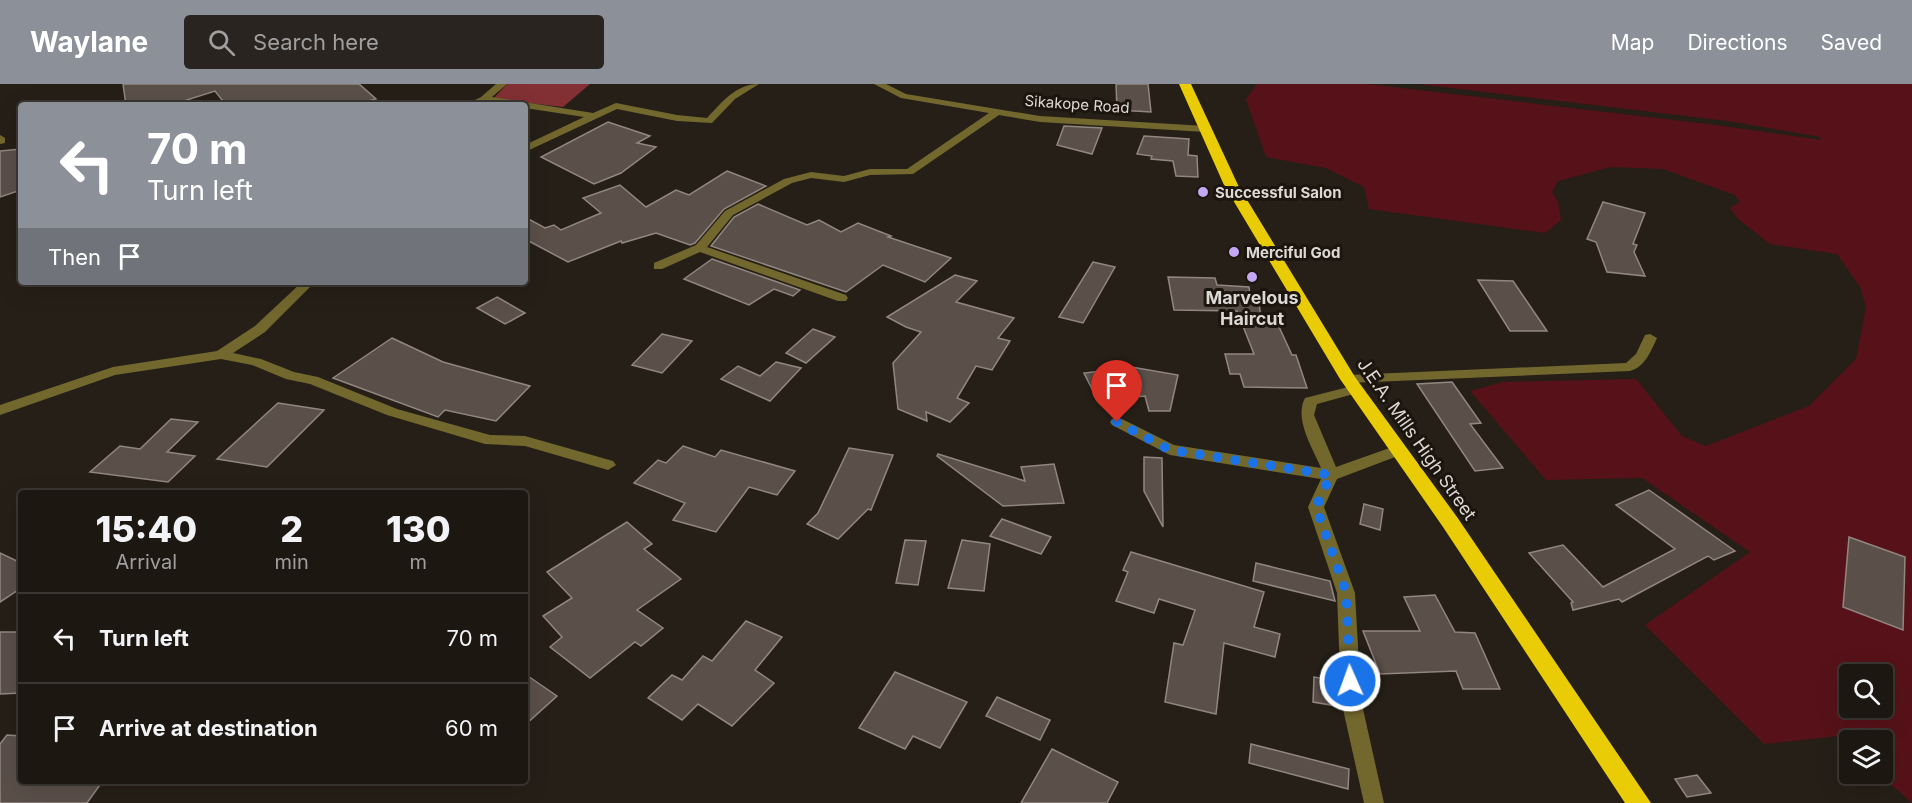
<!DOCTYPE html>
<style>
body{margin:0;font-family:Inter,sans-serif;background:#29241f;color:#f1f3f6;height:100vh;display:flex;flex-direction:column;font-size:22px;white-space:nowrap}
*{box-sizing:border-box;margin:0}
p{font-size:20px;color:#a09f9f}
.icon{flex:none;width:33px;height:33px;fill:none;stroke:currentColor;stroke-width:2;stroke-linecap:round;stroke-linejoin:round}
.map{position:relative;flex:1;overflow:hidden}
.side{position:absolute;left:18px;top:406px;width:510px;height:294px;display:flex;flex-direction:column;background:#1c1711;border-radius:6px;box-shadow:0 6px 24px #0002,0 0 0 2px #3a3631}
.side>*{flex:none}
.top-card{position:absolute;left:18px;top:18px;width:510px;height:183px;border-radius:6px;box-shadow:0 6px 24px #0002,0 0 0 2px #3a3631;background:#8c9099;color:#fff;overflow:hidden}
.fabs{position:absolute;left:1839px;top:580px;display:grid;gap:12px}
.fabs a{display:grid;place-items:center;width:54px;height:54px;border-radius:6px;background:#1c1711;box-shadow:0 6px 24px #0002,0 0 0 2px #3a3631;font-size:30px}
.pin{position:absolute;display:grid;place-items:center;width:51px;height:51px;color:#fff;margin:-62px -26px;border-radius:50% 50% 50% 0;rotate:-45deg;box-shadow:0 0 6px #0007}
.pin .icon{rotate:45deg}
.me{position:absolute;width:66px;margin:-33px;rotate:358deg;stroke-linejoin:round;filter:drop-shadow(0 0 4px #0008)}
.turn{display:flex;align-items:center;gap:21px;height:126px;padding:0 30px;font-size:27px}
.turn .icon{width:78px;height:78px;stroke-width:2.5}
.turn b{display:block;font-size:42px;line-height:51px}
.then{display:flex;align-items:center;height:57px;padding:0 30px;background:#0003;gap:12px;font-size:22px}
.eta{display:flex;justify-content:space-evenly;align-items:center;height:102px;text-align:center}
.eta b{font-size:36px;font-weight:800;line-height:42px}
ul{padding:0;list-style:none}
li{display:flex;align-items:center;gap:18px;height:90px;padding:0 30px;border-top:2px solid #3a3631}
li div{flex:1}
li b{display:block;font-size:22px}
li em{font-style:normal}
header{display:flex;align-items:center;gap:36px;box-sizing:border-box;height:84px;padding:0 30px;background:#8c9099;color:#fff}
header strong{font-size:28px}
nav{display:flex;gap:33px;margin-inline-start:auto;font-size:21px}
.search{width:420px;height:54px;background:#29241f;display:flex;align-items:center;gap:15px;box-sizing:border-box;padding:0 21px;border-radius:6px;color:#a09f9f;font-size:22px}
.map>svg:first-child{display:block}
.green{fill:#571219;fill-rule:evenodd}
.forest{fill:#823034}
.building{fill:#5a4f49;stroke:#928681;stroke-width:1.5}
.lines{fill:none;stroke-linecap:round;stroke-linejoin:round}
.minor{fill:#72682e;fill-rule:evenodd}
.highway{fill:#e9cc06;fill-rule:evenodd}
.route{stroke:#1a73e8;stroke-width:10;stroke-dasharray:0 18}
.poi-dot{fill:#c3a7f2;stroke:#1b150e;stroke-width:2}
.labels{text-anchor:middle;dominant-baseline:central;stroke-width:6;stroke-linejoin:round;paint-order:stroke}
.far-street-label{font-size:15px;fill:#dcd8d3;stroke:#1b150e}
.far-poi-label{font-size:15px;font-weight:bold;fill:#dcd8d3;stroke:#1b150e;text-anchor:start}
.poi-label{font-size:18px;font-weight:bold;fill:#dcd8d3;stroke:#1b150e}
.street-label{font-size:18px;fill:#dcd8d3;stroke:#1b150e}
</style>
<header>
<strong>Waylane</strong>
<div class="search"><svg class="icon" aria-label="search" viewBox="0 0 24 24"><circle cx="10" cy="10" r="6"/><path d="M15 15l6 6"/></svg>Search here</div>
<nav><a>Map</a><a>Directions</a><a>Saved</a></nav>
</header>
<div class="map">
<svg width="1912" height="719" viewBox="0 0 1912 719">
<rect width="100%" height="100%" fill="#251f17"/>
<path class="green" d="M1257,0H1368L1716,41L1821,56L1820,53L1728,37L1418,0H1912V719L1879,690H1882V657H1850L1849,662L1839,652L1764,660L1645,541L1750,468L1642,394L1546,396L1470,307L1503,298L1636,295L1682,352L1706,362L1809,322L1856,275L1866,223L1860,203L1837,170L1770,160L1737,134L1730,124L1740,118L1735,111L1663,85L1611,83L1558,97L1552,108L1558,118L1561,136L1545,149L1369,125L1364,103L1326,84L1266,73L1246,15ZM1850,591H1882V624H1850Z"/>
<polygon class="forest" points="507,0 590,0 563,23 493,15"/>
<g class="building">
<polygon points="123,0 359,0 376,15 353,21 226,21 215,7 171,21 126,21"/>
<polygon points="1116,0 1148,0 1151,28 1117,26"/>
<polygon points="608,38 650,52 637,59 656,63 621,89 594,100 541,73"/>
<polygon points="1064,42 1102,44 1092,70 1057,61"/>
<polygon points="1144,52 1189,55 1188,71 1197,72 1198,93 1176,92 1173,77 1151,75 1152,72 1137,70"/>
<polygon points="21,65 21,106 0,113 0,67"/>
<polygon points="727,87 766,102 724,125 695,159 690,161 656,149 622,159 621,157 568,178 525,155 525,133 545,144 554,141 561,146 601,129 583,114 620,101 646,123 676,106 689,111"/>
<polygon points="1603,118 1645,129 1633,160 1637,161 1634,168 1645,192 1607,188 1596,158 1587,155"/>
<polygon points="758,120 807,141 819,136 841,148 858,139 891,152 888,153 951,174 925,198 883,181 846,208 711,162 734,133"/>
<polygon points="712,175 800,206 793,212 774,205 749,221 684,195"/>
<polygon points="1093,178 1115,183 1083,239 1059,233"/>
<polygon points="955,191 977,197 956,218 1014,234 998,254 1010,257 992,286 976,282 957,314 969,319 950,338 926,328 927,337 898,325 893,279 921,248 906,243 887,233"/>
<polygon points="1168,193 1215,194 1217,201 1249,203 1250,211 1258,211 1261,235 1275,234 1292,271 1296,271 1307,304 1244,303 1240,290 1230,290 1225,270 1254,270 1237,227 1174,226"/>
<polygon points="1478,196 1513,197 1547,247 1510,247"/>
<polygon points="497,213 525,229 505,240 477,224"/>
<polygon points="813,245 835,253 806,279 786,269"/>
<polygon points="662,250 692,257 662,289 632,281"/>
<polygon points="392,254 443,278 530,302 496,337 445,326 438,333 333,294"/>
<polygon points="776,278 801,284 770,317 721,295 738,282 760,292"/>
<polygon points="1120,281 1178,291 1170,327 1149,327 1145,312 1098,317 1084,289 1119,285"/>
<polygon points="1452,298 1481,339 1470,340 1503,384 1475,387 1417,300"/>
<polygon points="278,319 324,326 267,383 217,375"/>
<polygon points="171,335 198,338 167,368 195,372 168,398 90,388 120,362 140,365"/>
<polygon points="683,362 715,373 721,366 795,387 777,411 749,403 716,448 673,436 685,419 634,399 658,376 666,379"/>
<polygon points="849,364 893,371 871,426 868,425 838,455 807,440 818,429"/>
<polygon points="938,370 1025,397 1021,383 1054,380 1064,419 1003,422 937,372"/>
<polygon points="1144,373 1162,374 1163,443 1144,407"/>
<polygon points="1649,406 1735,467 1714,476 1708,472 1622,518 1619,515 1573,526 1571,519 1573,518 1529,469 1563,461 1603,503 1675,465 1616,421"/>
<polygon points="1364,420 1383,425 1380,446 1360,440"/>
<polygon points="1002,435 1051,453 1041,470 990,452"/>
<polygon points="627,438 652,460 644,465 681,495 637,526 663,544 641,562 635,558 590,594 550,563 562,553 543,532 572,514 547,488"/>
<polygon points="1849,453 1905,473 1903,546 1843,523"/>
<polygon points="905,456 926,457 918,501 896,499"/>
<polygon points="962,456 990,460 984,507 948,504"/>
<polygon points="1131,468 1264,508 1254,543 1280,550 1275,573 1224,559 1216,630 1165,618 1174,559 1183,561 1195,526 1159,515 1154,529 1116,517 1128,488 1123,486"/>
<polygon points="0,469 21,479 21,504 0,518"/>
<polygon points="1256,479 1330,497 1335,517 1253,497"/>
<polygon points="1435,511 1455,548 1475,549 1500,605 1463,605 1456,587 1380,590 1363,547 1420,547 1404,513"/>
<polygon points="746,537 782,553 755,586 774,599 732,642 698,620 682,636 648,614 672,591 682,596 703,572 712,577"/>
<polygon points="0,548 21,548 21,609 0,610"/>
<polygon points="895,588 967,618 940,664 913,652 905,665 859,644"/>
<polygon points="525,590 557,612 525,641"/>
<polygon points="1314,593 1337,597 1337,622 1313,618"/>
<polygon points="997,613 1050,636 1040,656 986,632"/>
<polygon points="7,651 21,652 21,698 102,698 87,719 0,719 0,660"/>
<polygon points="1251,660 1349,685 1348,705 1249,679"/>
<polygon points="1052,665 1118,698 1107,719 1021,719"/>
<polygon points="1697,691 1711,709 1687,713 1675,695"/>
</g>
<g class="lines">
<g class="minor">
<path d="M496,0H507L492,13L593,29L616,19L677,31L707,34C722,18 736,0 759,0L735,15L712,39L677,37L617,25L525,68V61L584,33L525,24V21L485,18L478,21H465L481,13Z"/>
<polygon points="874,0 886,0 906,10 1040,32 1205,42 1210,45 1205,48 1040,38 999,31 913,90 870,91 844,98 811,94 792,99 733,131 707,163 846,211 848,214 846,217 838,217 700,168 662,185 654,185 654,179 696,161 725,127 784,95 811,88 844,92 870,85 907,85 989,29 901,14"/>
<polygon points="0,51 5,54 5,59 0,60"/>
<polygon points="302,198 315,198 265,248 233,269 261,275 294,288 318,293 397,325 490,351 525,352 613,377 616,381 608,386 525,362 485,360 387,331 310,300 286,295 252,281 221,275 115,291 0,331 0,321 113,283 217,267 255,242"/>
<path d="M1650,250L1657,254C1651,267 1645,283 1630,287L1348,299L1341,295L1348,291L1626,279L1636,270L1645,251Z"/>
<path d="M1356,301L1361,302L1363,305L1361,308L1317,320L1314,331L1336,383L1398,361L1406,366L1403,370L1337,395L1324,423L1355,509L1361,616L1384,719H1364L1341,616L1337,509L1308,423L1321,395L1170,371L1112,341L1110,338L1112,335H1122L1174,361L1321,384C1312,363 1294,335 1305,314Z"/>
</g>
<polygon class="highway" points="1179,0 1191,0 1238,101 1355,293 1457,433 1651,719 1625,719 1443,443 1340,295 1224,101"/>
</g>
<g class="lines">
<polyline class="route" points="1117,338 1170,366 1331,391 1316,423 1346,508 1350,597"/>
</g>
<g class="poi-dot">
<circle cx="1203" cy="108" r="6"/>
<circle cx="1234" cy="168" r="6"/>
<circle cx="1252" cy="193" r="6"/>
</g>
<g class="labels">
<g class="far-street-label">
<text transform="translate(1077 20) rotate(4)">Sikakope Road</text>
</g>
<g class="far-poi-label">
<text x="1215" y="108">Successful Salon</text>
<text x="1246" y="168">Merciful God</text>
</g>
<g class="poi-label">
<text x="1252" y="213">Marvelous<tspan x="1252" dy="21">Haircut</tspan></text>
</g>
<g class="street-label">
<text transform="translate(1417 355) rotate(55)">J.E.A. Mills High Street</text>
</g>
</g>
</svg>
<div class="fabs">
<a><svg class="icon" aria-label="search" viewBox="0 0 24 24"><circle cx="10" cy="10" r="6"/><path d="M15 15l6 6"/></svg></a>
<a><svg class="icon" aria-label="layers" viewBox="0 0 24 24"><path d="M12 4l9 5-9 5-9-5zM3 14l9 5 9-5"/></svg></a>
</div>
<div class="pin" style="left:1117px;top:338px;background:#d93025"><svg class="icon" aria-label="arrive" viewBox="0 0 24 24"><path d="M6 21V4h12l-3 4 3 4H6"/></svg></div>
<svg class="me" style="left:1350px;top:597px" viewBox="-20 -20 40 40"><circle r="17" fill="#1a73e8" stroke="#fff" stroke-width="3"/><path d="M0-11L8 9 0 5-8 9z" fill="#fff"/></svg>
<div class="top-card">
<div class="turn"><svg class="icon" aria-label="left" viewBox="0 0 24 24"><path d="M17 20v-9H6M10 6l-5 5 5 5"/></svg><div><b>70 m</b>Turn left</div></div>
<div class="then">Then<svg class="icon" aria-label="arrive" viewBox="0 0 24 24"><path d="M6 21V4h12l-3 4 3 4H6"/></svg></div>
</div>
<section class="side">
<div class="eta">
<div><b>15:40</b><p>Arrival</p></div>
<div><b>2</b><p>min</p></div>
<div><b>130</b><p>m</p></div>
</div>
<ul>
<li><svg class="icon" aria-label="left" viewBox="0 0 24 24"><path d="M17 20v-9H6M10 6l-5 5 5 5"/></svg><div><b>Turn left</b></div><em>70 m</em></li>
<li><svg class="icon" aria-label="arrive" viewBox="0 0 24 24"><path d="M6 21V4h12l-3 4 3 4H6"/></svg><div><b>Arrive at destination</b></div><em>60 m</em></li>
</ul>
</section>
</div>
